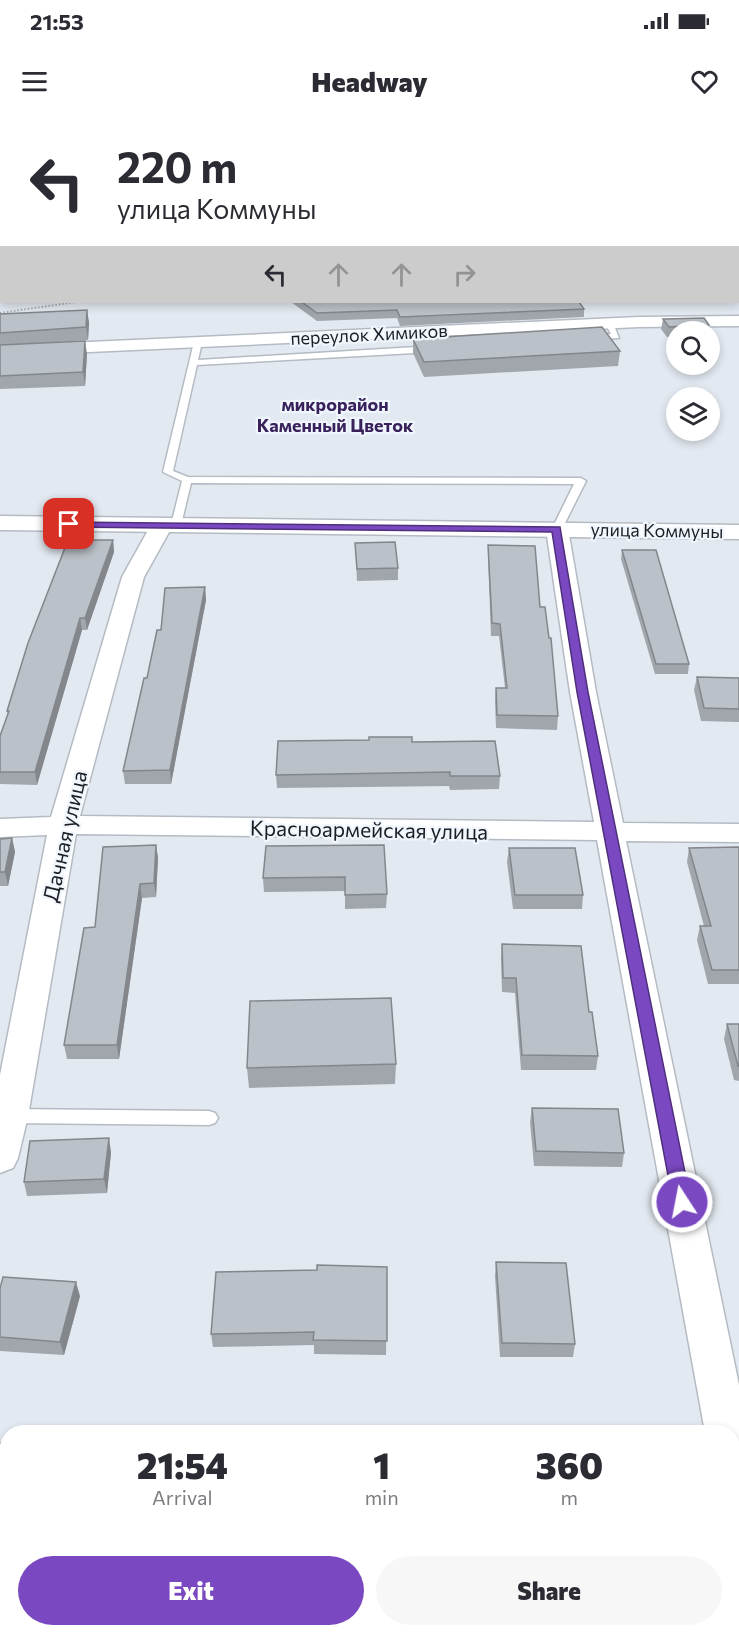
<!DOCTYPE html>
<meta charset="utf-8">
<style>
body{margin:0;font-family:Commissioner,sans-serif;background:#f7f7f7;color:#2b2b33;height:100vh;display:flex;flex-direction:column;font-size:22px;white-space:nowrap}
*{box-sizing:border-box;margin:0}
p{font-size:20px;color:#7c7c81}
.icon{flex:none;width:33px;height:33px;fill:none;stroke:currentColor;stroke-width:2;stroke-linecap:round;stroke-linejoin:round}
.map{position:relative;flex:1;overflow:hidden}
.drawer{position:absolute;left:0px;top:1305px;width:740px;height:212px;display:flex;flex-direction:column;background:#fff;border-radius:24px 24px 0 0;box-shadow:0 3px 9px #0003}
.drawer>*{flex:none}
.guide{position:absolute;left:0px;top:0px;width:740px;height:183px;box-shadow:0 3px 9px #0003;background:#fff;color:#2b2b33;overflow:hidden}
.tools{position:absolute;left:666px;top:201px;display:grid;gap:12px}
.tools a{display:grid;place-items:center;width:54px;height:54px;border-radius:50%;background:#fff;box-shadow:0 3px 9px #0003;font-size:30px}
.pin{position:absolute;display:grid;place-items:center;width:51px;height:51px;color:#fff;margin:-26px;border-radius:12px;box-shadow:0 3px 9px #0006}
.me{position:absolute;width:66px;margin:-33px;rotate:349deg;stroke-linejoin:round;filter:drop-shadow(0 0 4px #0008)}
.turn{display:flex;align-items:center;gap:21px;height:126px;padding:0 18px;font-size:27px}
.turn .icon{width:78px;height:78px;stroke-width:2.5}
.turn b{display:block;font-size:42px;line-height:51px}
.lanes{display:flex;align-items:center;height:57px;padding:0 18px;background:#0003;justify-content:center;gap:30px;direction:ltr}
.lanes .off{opacity:.35}
.eta{display:flex;justify-content:space-evenly;align-items:center;height:102px;text-align:center}
.eta b{font-size:36px;font-weight:800;line-height:42px}
.button{display:flex;gap:12px;margin-top:auto;padding:12px 18px}
.button a{flex:1;height:69px;border-radius:36px;background:#7a49c1;color:#fff;font-size:24px;font-weight:800;line-height:69px;text-align:center}
.button a+a{background:#f7f7f7;color:#2b2b33}
.status{display:flex;justify-content:space-between;align-items:center;height:42px;padding:0 30px;background:#fff;direction:ltr}
.status svg{height:16px;fill:currentColor}
header{display:flex;justify-content:space-between;align-items:center;height:78px;padding:0 18px;background:#fff;font-size:27px;font-weight:800}
.map>svg:first-child{display:block}
.lines{fill:none;stroke-linecap:round;stroke-linejoin:round}
.stream{fill:#63abe5;fill-rule:evenodd}
.service-casing{stroke:#b5bbc3;stroke-width:3}
.minor-casing{stroke:#b5bbc3;stroke-width:3}
.tertiary-casing{stroke:#b5bbc3;stroke-width:3}
.path{stroke:#a4a9af;stroke-width:2;stroke-dasharray:1.5 2;stroke-linecap:butt}
.service{fill:#fff;fill-rule:evenodd}
.minor{fill:#fff;fill-rule:evenodd}
.tertiary{fill:#fff;fill-rule:evenodd}
.rail{stroke:#63666b;stroke-width:2;stroke-dasharray:5 2;stroke-linecap:butt}
.wall{fill:#a1a6ac}
.shaded-wall{fill:#83878c}
.building{fill:#bbc1c8;stroke:#83878c;stroke-width:1.5}
.route{fill:#7a49c1;stroke:#4f2f7d;stroke-width:1.5}
.labels{text-anchor:middle;dominant-baseline:central;stroke-width:4.5;stroke-linejoin:round;paint-order:stroke}
.far-street-label{font-size:18px;fill:#1c1e21;stroke:#f0f6fe}
.far-neighbourhood-label{font-size:18px;font-weight:bold;fill:#39225b;stroke:#f0f6fe}
.street-label{font-size:21px;fill:#1c1e21;stroke:#f0f6fe}
</style>
<div class="status"><b>21:53</b><svg viewBox="0 0 49 12"><path d="M0 12V9h3v3zM5 12V6h3v6zM10 12V3h3v9zM15 12V0h3v12zM26 1h20v11H26zM47 4h2v5h-2z"/></svg></div>
<header><svg class="icon" aria-label="menu" viewBox="0 0 24 24"><path d="M4 6h16M4 12h16M4 18h16"/></svg>Headway<svg class="icon" aria-label="heart" viewBox="0 0 24 24"><path d="M12 20l-8-8c-3-5 5-10 8-4 3-6 11-1 8 4z"/></svg></header>
<div class="map">
<svg width="739" height="1516" viewBox="0 0 739 1516">
<rect width="100%" height="100%" fill="#e3e9f1"/>
<g class="lines">
<polygon class="stream" points="232,0 237,0 230,2"/>
<g class="service-casing">
<g id="service">
<rect x="0" y="54" width="2" height="4"/>
<rect x="0" y="71" width="2" height="4"/>
<rect x="0" y="85" width="2" height="4"/>
<rect x="0" y="105" width="2" height="4"/>
<rect x="0" y="123" width="2" height="4"/>
<rect x="0" y="148" width="2" height="4"/>
<rect x="0" y="169" width="2" height="4"/>
<polygon points="609,201 613,203 619,218 588,220 588,216 611,214 605,203"/>
<polygon points="198,219 202,222 198,240 433,226 437,229 433,232 197,245 173,351 188,357 581,358 586,361 562,409 557,412 552,409 574,364 191,363 181,405 172,407 171,405 182,361 163,352 194,222"/>
<polygon points="10,989 209,991 215,993 218,998 215,1003 209,1005 10,1003 4,1001 1,996 4,991"/>
</g>
</g>
<g class="minor-casing">
<g id="minor">
<polygon points="739,196 739,206 639,207 0,236 0,226 639,197"/>
<polygon points="162,399 170,400 173,405 144,457 80,696 594,702 570,572 546,409 549,404 565,404 568,409 596,572 623,703 739,704 739,722 626,721 739,1265 739,1396 732,1393 732,1312 705,1312 597,720 76,714 28,996 18,1038 13,1048 0,1053 0,955 47,715 0,717 0,699 51,697 122,457 151,405 154,400"/>
<rect x="0" y="1324" width="8" height="42"/>
</g>
</g>
<g class="tertiary-casing">
<polygon id="tertiary" points="0,396 739,405 739,419 0,410"/>
</g>
<polyline class="path" points="0,193 76,182"/>
<use href="#service" class="service"/>
<use href="#minor" class="minor"/>
<use href="#tertiary" class="tertiary"/>
<polyline class="rail" points="358,2 361,0"/>
</g>
<g class="wall">
<polygon points="291,182 579,182 584,189 584,197 400,206 397,198 317,201"/>
<polygon points="87,190 89,203 88,220 28,224 87,234 85,266 0,269 0,194"/>
<polygon points="663,199 709,205 709,212 676,212 676,217 667,217 661,209"/>
<polygon points="413,219 620,231 618,246 424,257 413,233"/>
<polygon points="113,420 114,432 87,510 82,510 37,665 0,664 0,616 8,595 7,591"/>
<polygon points="355,423 398,448 398,460 357,461"/>
<polygon points="488,425 540,487 549,518 558,596 557,610 496,608 495,581 496,568 505,568 499,516 491,516 488,437"/>
<polygon points="622,430 689,544 688,554 655,554 621,439"/>
<polygon points="205,467 206,480 171,664 125,664 123,651 161,510"/>
<polygon points="697,557 739,558 739,602 701,601 694,570"/>
<polygon points="412,622 500,656 499,669 450,670 449,666 277,668 276,655"/>
<polygon points="12,718 15,732 8,766 0,766 0,719"/>
<polygon points="156,725 158,738 156,777 142,778 119,939 67,939 64,925 95,807"/>
<polygon points="266,726 387,774 386,788 345,789 345,771 264,772 263,758"/>
<polygon points="739,727 739,864 708,864 697,820 700,806 704,806 687,742 689,728"/>
<polygon points="509,728 583,775 582,789 513,789 507,742"/>
<polygon points="502,824 589,892 598,936 596,950 521,950 515,873 502,872 501,838"/>
<polygon points="727,904 739,904 739,961 734,960 724,919"/>
<polygon points="396,944 395,964 249,968 247,948"/>
<polygon points="532,988 624,1033 622,1047 534,1046 530,1002"/>
<polygon points="111,1032 107,1073 27,1076 24,1062"/>
<polygon points="496,1142 575,1224 573,1237 500,1237 495,1156"/>
<polygon points="387,1147 386,1235 314,1234 314,1225 213,1227 211,1214 317,1150"/>
<polygon points="0,1168 80,1176 64,1235 0,1231"/>
<polygon points="303,1509 381,1509 381,1510 304,1515"/>
</g>
<g class="shaded-wall">
<polygon points="87,190 89,203 88,220 86,207"/>
<polygon points="85,221 87,234 85,266 83,252"/>
<polygon points="113,420 114,432 87,510 85,498"/>
<polygon points="205,467 206,480 171,664 170,650"/>
<polygon points="80,498 82,510 37,665 35,652"/>
<polygon points="12,718 15,732 8,766 5,752"/>
<polygon points="156,725 158,738 156,777 154,763"/>
<polygon points="140,764 142,778 119,939 117,925"/>
<polygon points="109,1018 111,1032 107,1073 104,1059"/>
<polygon points="76,1162 80,1176 64,1235 60,1222"/>
<polygon points="8,1437 8,1474 0,1512 0,1475"/>
<polygon points="243,1509 245,1509 245,1516 242,1516"/>
</g>
<g class="building">
<polygon points="593,0 710,0 711,2 593,2"/>
<rect x="738" y="21" width="1" height="38"/>
<polygon points="738,76 739,76 739,109 738,108"/>
<polygon points="302,182 579,182 584,189 400,197 397,190 317,193"/>
<polygon points="87,190 86,207 0,213 0,194"/>
<polygon points="704,198 709,205 669,207 663,199"/>
<polygon points="602,207 620,231 424,242 413,219"/>
<polygon points="85,221 83,252 0,256 0,225"/>
<polygon points="68,420 113,420 85,498 80,498 35,652 0,652 0,616 9,591 7,591 28,523"/>
<polygon points="395,422 398,448 357,449 355,423"/>
<polygon points="488,425 535,426 540,487 545,487 549,518 551,518 558,596 497,595 496,568 507,568 500,504 492,503"/>
<polygon points="622,430 656,430 689,544 656,544"/>
<polygon points="205,467 170,650 123,651 144,558 147,558 157,510 161,510 165,468"/>
<polygon points="697,557 739,558 739,589 704,588"/>
<polygon points="369,617 412,617 412,622 495,621 500,656 450,656 450,652 276,655 278,621 369,620"/>
<polygon points="12,718 5,752 0,752 0,719"/>
<polygon points="156,725 154,763 140,764 117,925 64,925 84,808 95,807 103,727"/>
<polygon points="384,725 387,774 345,775 345,757 263,758 266,726"/>
<polygon points="739,727 739,850 712,850 700,806 711,806 689,728"/>
<polygon points="509,728 575,728 583,775 515,775"/>
<polygon points="502,824 581,826 589,892 592,892 598,936 522,935 516,858 503,858"/>
<polygon points="391,878 396,944 247,948 250,881"/>
<polygon points="727,904 739,904 739,946 738,946"/>
<polygon points="532,988 618,989 624,1033 536,1031"/>
<polygon points="109,1018 104,1059 24,1062 30,1021"/>
<polygon points="496,1142 566,1143 575,1224 502,1223"/>
<polygon points="317,1145 387,1147 387,1221 313,1220 314,1212 211,1214 216,1152 317,1150"/>
<polygon points="3,1157 76,1162 60,1222 0,1217 0,1168"/>
<polygon points="0,1406 8,1406 8,1437 0,1475"/>
<polygon points="161,1509 243,1509 242,1516 160,1516"/>
</g>
<polygon class="route" points="66,402 560,407 588,572 691,1082 688,1087 676,1087 673,1082 577,572 552,412 69,407 66,406"/>
<g class="labels">
<g class="far-street-label">
<text transform="translate(369 214) rotate(-3)">переулок Химиков</text>
<text transform="translate(657 410) rotate(1)">улица Коммуны</text>
</g>
<g class="far-neighbourhood-label">
<text x="335" y="284">микрорайон<tspan x="335" dy="21">Каменный Цветок</tspan></text>
</g>
<g class="street-label">
<text transform="translate(369 709) rotate(1)">Красноармейская улица</text>
<text transform="translate(64 716) rotate(-77)">Дачная улица</text>
</g>
</g>
</svg>
<div class="tools">
<a><svg class="icon" aria-label="search" viewBox="0 0 24 24"><circle cx="10" cy="10" r="6"/><path d="M15 15l6 6"/></svg></a>
<a><svg class="icon" aria-label="layers" viewBox="0 0 24 24"><path d="M12 4l9 5-9 5-9-5zM3 14l9 5 9-5"/></svg></a>
</div>
<div class="pin" style="left:69px;top:404px;background:#d93025"><svg class="icon" aria-label="arrive" viewBox="0 0 24 24"><path d="M6 21V4h12l-3 4 3 4H6"/></svg></div>
<svg class="me" style="left:682px;top:1082px" viewBox="-20 -20 40 40"><circle r="17" fill="#7a49c1" stroke="#fff" stroke-width="3"/><path d="M0-11L8 9 0 5-8 9z" fill="#fff"/></svg>
<div class="guide">
<div class="turn"><svg class="icon" aria-label="left" viewBox="0 0 24 24"><path d="M17 20v-9H6M10 6l-5 5 5 5"/></svg><div><b>220 m</b>улица Коммуны</div></div>
<div class="lanes"><svg class="icon" aria-label="left" viewBox="0 0 24 24"><path d="M17 20v-9H6M10 6l-5 5 5 5"/></svg><svg class="icon off" aria-label="ahead" viewBox="0 0 24 24"><path d="M12 20V5M6 11l6-6 6 6"/></svg><svg class="icon off" aria-label="ahead" viewBox="0 0 24 24"><path d="M12 20V5M6 11l6-6 6 6"/></svg><svg class="icon off" aria-label="right" viewBox="0 0 24 24"><path d="M7 20v-9h11M14 6l5 5-5 5"/></svg></div>
</div>
<section class="drawer">
<div class="eta">
<div><b>21:54</b><p>Arrival</p></div>
<div><b>1</b><p>min</p></div>
<div><b>360</b><p>m</p></div>
</div>
<div class="button"><a>Exit</a><a>Share</a></div>
</section>
</div>
